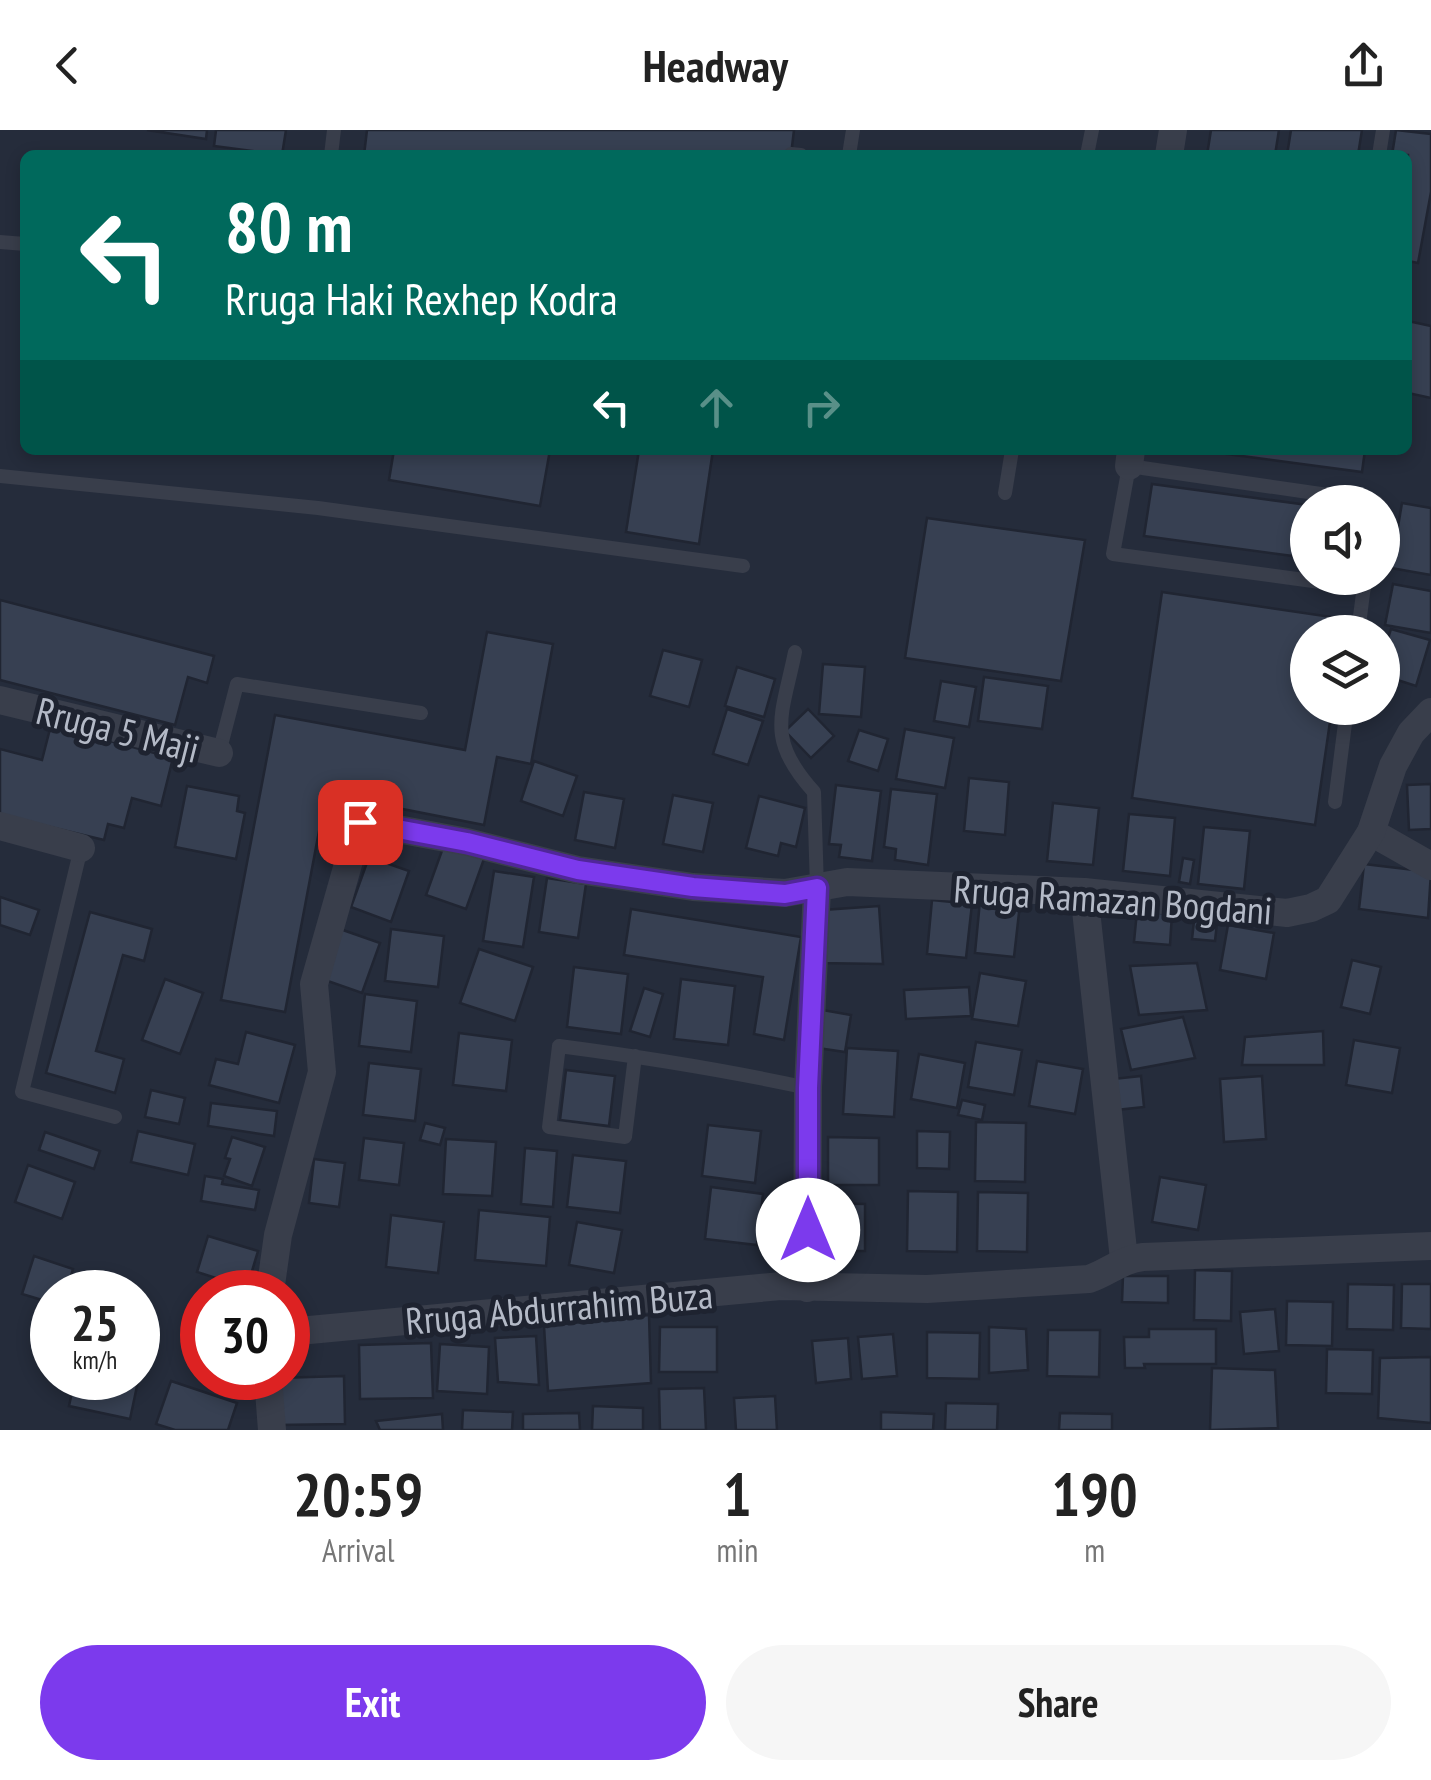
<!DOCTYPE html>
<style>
body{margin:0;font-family:"PT Sans Narrow",sans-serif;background:#f6f6f6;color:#222;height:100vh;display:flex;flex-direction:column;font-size:38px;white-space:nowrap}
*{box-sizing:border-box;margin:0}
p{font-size:32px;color:#767676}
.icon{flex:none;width:55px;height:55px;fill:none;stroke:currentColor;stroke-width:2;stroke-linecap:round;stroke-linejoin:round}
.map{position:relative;height:1300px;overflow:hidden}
.side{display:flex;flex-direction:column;background:#fff;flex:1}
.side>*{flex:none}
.top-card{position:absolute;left:20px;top:20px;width:1392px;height:305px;border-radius:15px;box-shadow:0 5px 15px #0003;background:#00695c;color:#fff;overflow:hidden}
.fabs{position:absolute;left:1290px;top:355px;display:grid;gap:20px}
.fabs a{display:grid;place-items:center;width:110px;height:110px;border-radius:50%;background:#fff;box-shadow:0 5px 15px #0003;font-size:50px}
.speed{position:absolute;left:30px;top:1140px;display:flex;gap:20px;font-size:50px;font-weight:700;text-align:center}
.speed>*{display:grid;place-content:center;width:130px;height:130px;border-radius:50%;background:#fff;box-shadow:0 5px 15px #0003;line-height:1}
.speed small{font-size:25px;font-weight:400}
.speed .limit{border:15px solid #d22;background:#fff;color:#111}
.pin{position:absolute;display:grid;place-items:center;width:85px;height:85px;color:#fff;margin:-42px;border-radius:20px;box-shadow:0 5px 15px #0006}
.me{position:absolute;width:110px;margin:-55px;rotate:0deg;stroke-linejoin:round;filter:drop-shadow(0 0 8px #0008)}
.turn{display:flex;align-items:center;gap:35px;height:210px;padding:0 40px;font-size:45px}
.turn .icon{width:130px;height:130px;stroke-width:2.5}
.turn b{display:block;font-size:70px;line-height:85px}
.lanes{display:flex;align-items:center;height:95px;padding:0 40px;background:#0003;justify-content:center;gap:50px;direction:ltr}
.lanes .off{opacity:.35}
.eta{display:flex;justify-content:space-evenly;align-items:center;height:170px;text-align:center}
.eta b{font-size:60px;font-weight:800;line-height:70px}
.cta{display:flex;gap:20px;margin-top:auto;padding:20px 40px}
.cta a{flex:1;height:115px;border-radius:60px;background:#7c3aed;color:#fff;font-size:40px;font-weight:800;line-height:115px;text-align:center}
.cta a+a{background:#f6f6f6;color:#222}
header{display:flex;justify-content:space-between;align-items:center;height:130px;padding:0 40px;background:#fff;font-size:45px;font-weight:800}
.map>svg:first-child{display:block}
.building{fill:#374052;stroke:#202532;stroke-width:2.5}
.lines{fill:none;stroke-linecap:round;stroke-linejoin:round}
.lane{stroke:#393e4b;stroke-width:14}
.street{stroke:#393e4b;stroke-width:28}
.route-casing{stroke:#51269a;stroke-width:25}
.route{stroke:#7c3aed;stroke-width:18}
.labels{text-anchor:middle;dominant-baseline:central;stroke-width:10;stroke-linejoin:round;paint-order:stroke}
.street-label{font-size:38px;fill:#b4bac7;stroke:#1e2330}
</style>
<header><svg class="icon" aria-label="back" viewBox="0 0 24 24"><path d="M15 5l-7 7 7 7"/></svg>Headway<svg class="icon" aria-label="share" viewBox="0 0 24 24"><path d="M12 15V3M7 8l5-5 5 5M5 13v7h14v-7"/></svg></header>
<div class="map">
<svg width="1431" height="1300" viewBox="0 0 1431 1300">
<rect width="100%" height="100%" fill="#252c3b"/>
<g class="building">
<polygon points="147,0 207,0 206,9"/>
<polygon points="216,0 286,0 282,25 214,16"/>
<polygon points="367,0 794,0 791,25 364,25"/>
<polygon points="1211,0 1279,0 1275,25 1207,25"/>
<polygon points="1291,0 1362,0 1358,25 1287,25"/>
<polygon points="1396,0 1431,4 1431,62 1418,133 1408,131 1408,25 1392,25"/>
<polygon points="1408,191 1431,196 1431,268 1408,263"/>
<polygon points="394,320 550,320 540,376 389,350"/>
<polygon points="639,320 713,320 699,414 626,402"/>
<polygon points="1197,320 1365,320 1362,342"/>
<polygon points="1152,354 1308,375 1308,428 1144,406"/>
<polygon points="1402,373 1431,378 1431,445 1391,438"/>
<polygon points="927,388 1085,410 1061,551 905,528"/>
<polygon points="1393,454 1431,461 1431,503 1385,495"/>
<polygon points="1162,462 1345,489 1343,502 1308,502 1308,578 1332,578 1315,695 1132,668"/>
<polygon points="0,470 214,526 207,553 188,547 175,595 0,550"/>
<polygon points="1391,499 1430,510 1416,556 1382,545 1382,528"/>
<polygon points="487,502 553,514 531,634 497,627 484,695 326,664 285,882 221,870 275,585 465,620"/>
<polygon points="663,520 702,530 689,577 650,566"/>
<polygon points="823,534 865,537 861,587 819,584"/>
<polygon points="737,537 775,549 764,587 725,576"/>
<polygon points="984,547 1048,556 1042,599 978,591"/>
<polygon points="941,551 976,557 969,597 934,591"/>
<polygon points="727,579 763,591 748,635 713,624"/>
<polygon points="808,579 834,606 811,628 785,601"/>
<polygon points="51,595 173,628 161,676 132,668 124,698 108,694 104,710 0,685 0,619 42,630"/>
<polygon points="905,599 954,608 945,658 896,649"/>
<polygon points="859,600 888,609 878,641 848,631"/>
<polygon points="534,631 577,646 563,686 521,671"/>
<polygon points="969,648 1009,652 1005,705 964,701"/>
<polygon points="1431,654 1431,699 1409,700 1407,655"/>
<polygon points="836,655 881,661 872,731 839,727 841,715 829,714"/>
<polygon points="187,656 239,666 237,681 245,683 236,729 175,717"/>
<polygon points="891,659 937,664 928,735 895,730 896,719 884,717"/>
<polygon points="584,662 624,669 615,718 575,710"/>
<polygon points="673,665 713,673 703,722 663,714"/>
<polygon points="759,666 805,678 796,717 781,713 778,726 746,718"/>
<polygon points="1053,673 1099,678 1093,735 1047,731"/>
<polygon points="1129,684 1175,688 1170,746 1123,741"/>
<polygon points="1204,697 1250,701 1244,759 1198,754"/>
<polygon points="444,715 484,729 466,779 426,765"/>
<polygon points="369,727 409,741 391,792 351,777"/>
<polygon points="1183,728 1194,730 1190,754 1179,752"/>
<polygon points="1364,734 1431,742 1428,788 1359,779"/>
<polygon points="494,741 534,747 523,817 483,811"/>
<polygon points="547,748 586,754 578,808 539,802"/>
<polygon points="0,767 39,780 30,805 0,795"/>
<polygon points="932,770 972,774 966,828 927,824"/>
<polygon points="980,771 1020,774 1014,827 975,823"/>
<polygon points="879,776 883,834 818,833 823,780"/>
<polygon points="631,779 801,807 784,910 754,904 763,847 624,825"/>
<polygon points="1137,781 1172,784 1170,815 1134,812"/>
<polygon points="90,782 152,799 144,831 123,825 96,921 124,929 115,963 46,943"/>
<polygon points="1195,782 1218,784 1215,811 1192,809"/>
<polygon points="1228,795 1274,803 1266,849 1220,840"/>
<polygon points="340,799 380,813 362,863 322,849"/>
<polygon points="391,799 444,806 438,857 385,851"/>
<polygon points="479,819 533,837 515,891 460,873"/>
<polygon points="1352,830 1381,837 1370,884 1341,877"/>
<polygon points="1197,833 1207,880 1139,885 1130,836"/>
<polygon points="574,837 628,844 621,904 567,897"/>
<polygon points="980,843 1026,851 1018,896 972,889"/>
<polygon points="165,849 203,863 180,924 142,910"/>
<polygon points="681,849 735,856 728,915 674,909"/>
<polygon points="969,857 971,886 906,889 904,860"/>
<polygon points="644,858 663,864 650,907 630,901"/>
<polygon points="365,864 417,871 411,922 359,916"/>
<polygon points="817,879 851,885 845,922 811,917"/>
<polygon points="1183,887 1195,928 1131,940 1121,899"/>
<polygon points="1323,901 1324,935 1242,935 1245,907"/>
<polygon points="246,902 295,915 279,973 209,955 216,929 238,934"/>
<polygon points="459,903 512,910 506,961 453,955"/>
<polygon points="1354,910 1400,918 1392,963 1346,955"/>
<polygon points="976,912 1022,920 1014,965 968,957"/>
<polygon points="847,918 898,921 894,987 843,984"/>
<polygon points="919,924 965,933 957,978 911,969"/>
<polygon points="1037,931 1083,939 1075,984 1029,976"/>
<polygon points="369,933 421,939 415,991 363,985"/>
<polygon points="566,940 615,946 609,996 560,990"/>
<polygon points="1141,946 1144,977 1116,980 1113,949"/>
<polygon points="1262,946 1266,1009 1224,1012 1220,949"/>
<polygon points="151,960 185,968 179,994 145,987"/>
<polygon points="962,970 985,975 982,990 958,985"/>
<polygon points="211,973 277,981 274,1006 208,996"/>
<polygon points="976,992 1026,993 1025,1052 975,1051"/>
<polygon points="425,993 445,998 440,1015 420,1010"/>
<polygon points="708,995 761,1001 755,1053 702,1046"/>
<polygon points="138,1001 195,1014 188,1045 131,1032"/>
<polygon points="917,1001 950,1002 949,1039 917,1038"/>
<polygon points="45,1002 100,1021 94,1039 39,1020"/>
<polygon points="232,1007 265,1017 252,1056 224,1046 230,1029 225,1028"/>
<polygon points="828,1007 879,1008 879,1055 828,1055"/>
<polygon points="364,1008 404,1013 399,1055 359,1050"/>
<polygon points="446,1009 496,1012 492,1066 443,1064"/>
<polygon points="525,1018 557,1021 553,1077 521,1074"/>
<polygon points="573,1025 626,1031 620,1083 567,1077"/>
<polygon points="314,1029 345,1033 339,1077 309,1073"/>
<polygon points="28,1035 75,1052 62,1089 15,1072"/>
<polygon points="205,1046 223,1049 222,1054 259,1060 255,1080 201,1071"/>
<polygon points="1160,1047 1206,1055 1198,1100 1152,1092"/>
<polygon points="711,1057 763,1064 757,1115 705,1109"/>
<polygon points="908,1061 958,1062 957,1122 907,1121"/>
<polygon points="978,1062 1028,1063 1027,1122 977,1121"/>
<polygon points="814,1073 865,1074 865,1121 814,1121"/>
<polygon points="479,1080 550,1087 546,1136 475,1130"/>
<polygon points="391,1085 444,1092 438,1143 386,1137"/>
<polygon points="577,1092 622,1100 614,1143 569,1135"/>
<polygon points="208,1106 258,1121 247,1158 197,1142"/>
<polygon points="34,1126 73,1139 66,1162 52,1162 52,1173 22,1164"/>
<polygon points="1195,1140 1232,1141 1231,1191 1194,1190"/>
<polygon points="1123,1146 1168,1146 1168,1173 1122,1172"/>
<polygon points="1348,1154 1394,1155 1393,1200 1347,1199"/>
<polygon points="1402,1154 1431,1154 1431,1199 1401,1198"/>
<polygon points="1287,1171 1333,1172 1332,1216 1286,1215"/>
<polygon points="1275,1179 1279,1221 1244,1224 1240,1182"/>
<polygon points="649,1185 651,1253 548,1261 544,1196"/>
<polygon points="660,1197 717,1197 717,1242 659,1242"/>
<polygon points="989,1197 1026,1199 1028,1240 989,1243"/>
<polygon points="1149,1199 1216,1199 1216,1234 1144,1234 1145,1238 1125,1238 1124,1207 1149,1207"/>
<polygon points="1048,1200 1100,1200 1099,1247 1047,1246"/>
<polygon points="927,1202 980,1203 979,1249 927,1248"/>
<polygon points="893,1204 897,1246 862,1249 858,1207"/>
<polygon points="536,1206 539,1255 498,1252 495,1208"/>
<polygon points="848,1208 851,1249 816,1253 812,1211"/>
<polygon points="431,1213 433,1268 360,1269 359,1215"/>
<polygon points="440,1214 489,1217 487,1264 437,1261"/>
<polygon points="1327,1219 1373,1220 1372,1264 1326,1263"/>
<polygon points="1431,1227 1431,1293 1378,1288 1380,1228"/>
<polygon points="1212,1238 1275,1240 1278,1298 1210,1300"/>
<polygon points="138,1241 140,1242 130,1289 69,1276 75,1248 138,1248"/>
<polygon points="344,1246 345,1294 277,1295 277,1248"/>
<polygon points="171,1251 237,1273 228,1300 175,1300 156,1294"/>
<polygon points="704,1258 706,1300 660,1300 659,1259"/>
<polygon points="775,1266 777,1300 736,1300 734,1268"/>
<polygon points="946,1273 998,1274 997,1300 945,1300"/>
<polygon points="593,1276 643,1278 643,1300 592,1300"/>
<polygon points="463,1280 513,1282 512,1300 462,1300"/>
<polygon points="881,1282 934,1284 933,1300 881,1300"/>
<polygon points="579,1283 580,1300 523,1300 523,1284"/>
<polygon points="1060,1283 1112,1284 1112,1300 1059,1300"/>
<polygon points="442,1284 443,1300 380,1300 376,1291"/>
</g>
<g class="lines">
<g class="lane">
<polyline points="791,24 801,25"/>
<polyline points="331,25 334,0"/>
<polyline points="849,25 853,0"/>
<polyline points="1087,25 1092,0"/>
<polyline points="1379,25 1383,0"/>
<polyline points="0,112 25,114"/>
<polyline points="0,346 318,378 743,436"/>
<polyline points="1005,363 1012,320"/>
<polyline points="1364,458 1113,424 1129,336 1376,372"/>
<polyline points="1358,502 1365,448"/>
<path d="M795,522C782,586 765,608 814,662L817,758"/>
<polyline points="219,623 237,554 421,583"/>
<polyline points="1335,672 1347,578"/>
<polyline points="81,718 22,962 115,987"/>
<path d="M635,926L625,1007L549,997L559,916C643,927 725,940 808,958"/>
</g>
<g class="street">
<polyline points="1169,25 1173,0"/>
<polyline points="1129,336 1131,320"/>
<polyline points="0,570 219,623"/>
<polyline points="0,696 81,718"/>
<polyline points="1371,702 1431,736"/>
<polyline points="1084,762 1124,1129"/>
<polyline points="807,1158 808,958 817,758"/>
<polyline points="270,1162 278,1105 322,942 314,854 360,692 467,712 578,740 693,757 785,763 847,752 1084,762 1287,783 1311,778 1328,770 1371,702 1393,636 1411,603 1431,582"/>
<path d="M288,1202L781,1156L927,1159L1089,1149C1109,1142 1122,1129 1143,1127L1431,1116"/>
<polyline points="268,1248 272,1300"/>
</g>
</g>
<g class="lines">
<g class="route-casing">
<polyline id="route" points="360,692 467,712 578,740 693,757 785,764 817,758 808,958 808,1100"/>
</g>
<use href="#route" class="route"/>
</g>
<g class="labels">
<g class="street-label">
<text transform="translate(118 599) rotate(14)">Rruga 5 Maji</text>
<text transform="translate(1113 769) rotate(4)">Rruga Ramazan Bogdani</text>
<text transform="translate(559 1177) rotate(-5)">Rruga Abdurrahim Buza</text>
</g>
</g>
</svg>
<div class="fabs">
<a><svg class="icon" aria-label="sound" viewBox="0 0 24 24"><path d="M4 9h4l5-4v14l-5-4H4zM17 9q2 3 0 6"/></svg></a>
<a><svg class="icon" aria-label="layers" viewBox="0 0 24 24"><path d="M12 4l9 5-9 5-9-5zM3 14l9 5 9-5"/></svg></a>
</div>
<div class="speed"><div>25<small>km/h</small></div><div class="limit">30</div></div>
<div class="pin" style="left:360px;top:692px;background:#d93025"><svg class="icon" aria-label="arrive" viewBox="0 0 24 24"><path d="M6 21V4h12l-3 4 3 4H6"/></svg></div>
<svg class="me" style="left:808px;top:1100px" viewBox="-20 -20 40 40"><circle r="19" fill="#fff"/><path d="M0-13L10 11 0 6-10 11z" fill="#7c3aed"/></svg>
<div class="top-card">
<div class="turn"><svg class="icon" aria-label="left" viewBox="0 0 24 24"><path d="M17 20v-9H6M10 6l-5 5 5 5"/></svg><div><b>80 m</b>Rruga Haki Rexhep Kodra</div></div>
<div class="lanes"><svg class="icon" aria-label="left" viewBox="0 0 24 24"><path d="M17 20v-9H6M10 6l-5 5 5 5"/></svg><svg class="icon off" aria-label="ahead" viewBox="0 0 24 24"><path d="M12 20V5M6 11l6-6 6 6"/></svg><svg class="icon off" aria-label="right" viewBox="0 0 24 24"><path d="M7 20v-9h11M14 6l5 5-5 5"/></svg></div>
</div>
</div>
<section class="side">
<div class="eta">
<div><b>20:59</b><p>Arrival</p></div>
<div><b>1</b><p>min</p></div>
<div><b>190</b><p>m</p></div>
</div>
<div class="cta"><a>Exit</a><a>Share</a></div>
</section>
